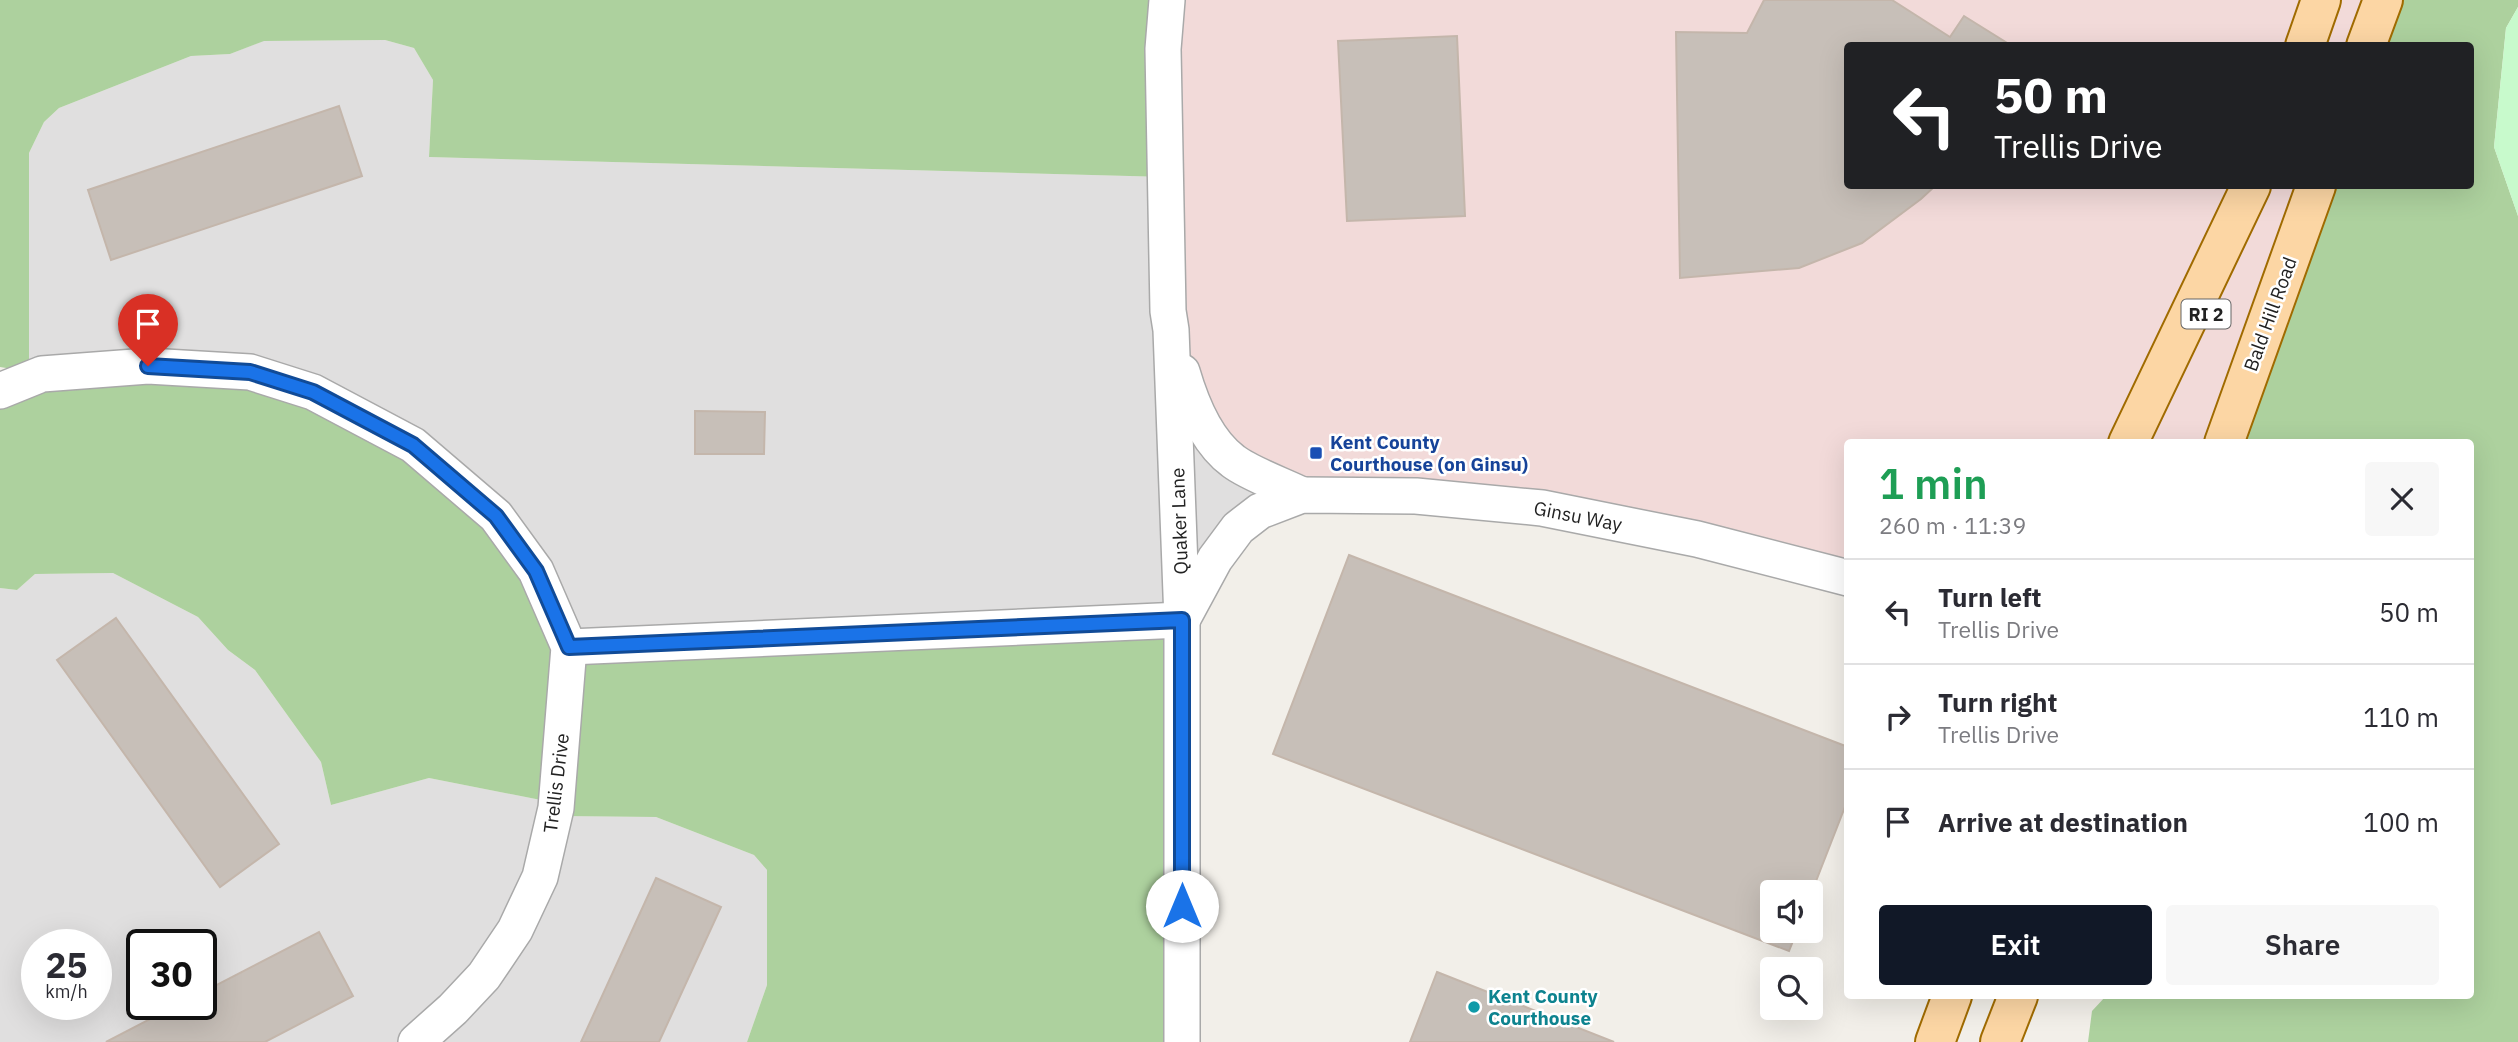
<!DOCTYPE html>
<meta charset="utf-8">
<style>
body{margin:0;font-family:"IBM Plex Sans",sans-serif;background:#f7f7f7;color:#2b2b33;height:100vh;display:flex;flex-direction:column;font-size:26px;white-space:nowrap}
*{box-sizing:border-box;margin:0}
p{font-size:23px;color:#7c7c81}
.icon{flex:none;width:38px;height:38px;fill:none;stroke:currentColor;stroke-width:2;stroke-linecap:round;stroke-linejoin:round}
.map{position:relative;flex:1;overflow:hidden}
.details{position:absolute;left:1844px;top:439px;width:630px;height:560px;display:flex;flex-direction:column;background:#fff;border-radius:7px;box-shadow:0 7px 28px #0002}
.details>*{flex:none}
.hud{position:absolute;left:1844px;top:42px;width:630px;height:147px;border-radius:7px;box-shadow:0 7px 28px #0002;background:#202124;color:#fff;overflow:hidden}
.controls{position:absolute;left:1760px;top:880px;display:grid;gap:14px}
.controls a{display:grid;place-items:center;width:63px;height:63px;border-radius:7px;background:#fff;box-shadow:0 7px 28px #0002;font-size:35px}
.speed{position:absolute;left:21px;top:929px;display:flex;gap:14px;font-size:35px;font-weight:700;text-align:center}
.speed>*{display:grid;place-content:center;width:91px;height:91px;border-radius:50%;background:#fff;box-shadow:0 7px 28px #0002;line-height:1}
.speed small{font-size:18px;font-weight:400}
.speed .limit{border:4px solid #111;border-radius:10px;background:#fff;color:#111}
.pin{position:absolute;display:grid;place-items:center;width:60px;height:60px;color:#fff;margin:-72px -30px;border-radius:50% 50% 50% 0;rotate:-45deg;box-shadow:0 0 7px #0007}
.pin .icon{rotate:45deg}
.me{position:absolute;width:77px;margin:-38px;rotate:0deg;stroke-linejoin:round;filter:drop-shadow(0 0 5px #0008)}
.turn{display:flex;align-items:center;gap:24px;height:147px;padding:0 35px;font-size:32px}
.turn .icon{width:91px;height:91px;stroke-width:2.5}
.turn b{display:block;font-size:49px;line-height:60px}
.round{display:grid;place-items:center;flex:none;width:74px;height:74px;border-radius:7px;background:#f7f7f7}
.summary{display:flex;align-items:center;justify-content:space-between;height:119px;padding:0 35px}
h1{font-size:42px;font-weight:600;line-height:52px;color:#1e9e55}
.primary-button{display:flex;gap:14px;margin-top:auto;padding:14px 35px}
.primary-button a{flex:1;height:80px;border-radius:7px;background:#111827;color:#fff;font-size:28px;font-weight:600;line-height:80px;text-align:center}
.primary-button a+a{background:#f7f7f7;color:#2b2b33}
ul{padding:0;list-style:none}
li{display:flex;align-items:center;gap:21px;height:105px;padding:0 35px;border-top:2px solid #e1e1e2}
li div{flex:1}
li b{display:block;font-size:26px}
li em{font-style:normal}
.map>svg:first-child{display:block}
.residential{fill:#e0dfdf;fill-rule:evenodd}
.commercial{fill:#f2dad9}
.forest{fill:#add19e}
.park{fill:#c8facc}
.building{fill:#c7bfb8;stroke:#c4b6ab;stroke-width:2}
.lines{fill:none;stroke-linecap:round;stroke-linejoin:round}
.street-casing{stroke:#a9a9a9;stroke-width:38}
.primary-casing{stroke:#a06b00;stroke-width:42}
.street{stroke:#fff;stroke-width:35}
.primary{stroke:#fcd6a4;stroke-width:38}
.route-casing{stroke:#114b97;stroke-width:18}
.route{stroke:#1a73e8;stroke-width:12}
.transit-dot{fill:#1a4fb4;stroke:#fff;stroke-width:2.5}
.culture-dot{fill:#0f9aa8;stroke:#fff;stroke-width:2.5}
.labels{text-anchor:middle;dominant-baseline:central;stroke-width:5;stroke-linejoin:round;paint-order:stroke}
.shield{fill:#fff;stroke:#646464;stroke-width:2}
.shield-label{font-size:18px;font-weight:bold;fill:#222}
.street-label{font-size:19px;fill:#222;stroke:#fff}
.transit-label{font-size:19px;font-weight:bold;fill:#164399;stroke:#fff;text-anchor:start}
.culture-label{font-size:19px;font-weight:bold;fill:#0d838f;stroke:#fff;text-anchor:start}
</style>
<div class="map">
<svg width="2518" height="1042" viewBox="0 0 2518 1042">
<rect width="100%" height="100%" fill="#f2efe9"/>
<g class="residential">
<polygon points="385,40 414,48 433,80 429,157 1167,177 1287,485 1185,607 578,641 29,372 29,153 44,122 59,108 191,56 230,54 263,41"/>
<path d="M113,573L198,617L228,650L255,670L321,762L331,805L429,778L551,802L560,816L656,817L754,855L767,870V985L747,1042H0V588L17,590L35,574ZM37,945H96V1004H37ZM142,945H201V1004H142Z"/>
</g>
<polygon class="commercial" points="1162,0 2386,0 2369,45 1848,46 1848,186 2316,186 2219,443 1848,443 1848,574 1704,536 1288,490 1229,454 1191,379"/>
<g class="forest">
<polygon points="0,0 1162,0 1167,177 429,157 433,80 414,48 385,40 264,41 230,54 191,56 59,108 44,122 29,153 29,371 264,371 494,506 568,635 1179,618 1186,1042 747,1042 767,985 767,870 754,855 656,817 560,816 551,802 429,778 331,805 321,762 255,670 228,650 198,617 113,573 35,574 17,590 0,588 0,386 19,370 0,367"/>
<polygon points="2386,0 2518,0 2518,7 2506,28 2494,147 2518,216 2518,1042 2088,1042 2092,1011 2106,996 2471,996 2471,443 2220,443 2316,186 2471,186 2471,46 2369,45"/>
</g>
<polygon class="park" points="2518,7 2518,216 2494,147 2506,28"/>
<g class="building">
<polygon points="1764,0 1892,0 1950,37 1964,16 2012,46 1848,46 1848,186 1935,186 1921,199 1862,243 1799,268 1680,278 1676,32 1747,33"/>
<polygon points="1457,36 1465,216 1347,221 1338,41"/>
<polygon points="339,106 362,176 111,260 88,190"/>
<polygon points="695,411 765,412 764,454 695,454"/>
<polygon points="1349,555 1848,747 1848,799 1811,894 1773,892 1773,931 1797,931 1789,951 1273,754"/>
<polygon points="116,618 279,844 220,887 57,660"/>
<polygon points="656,878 721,907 659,1042 581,1042"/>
<polygon points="319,932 353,996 265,1042 106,1042 179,1004 201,1004 201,993"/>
<polygon points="1437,972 1614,1042 1410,1042"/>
</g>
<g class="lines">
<g class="street-casing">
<g id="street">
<polyline points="1167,0 1163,49 1168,311 1171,330 1182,620 1182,1042"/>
<path d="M1182,372C1191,403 1206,441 1233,461C1248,473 1284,486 1302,495"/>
<polyline points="0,391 42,374 148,366 250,372 313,392 413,445 496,516 536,571 569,647 556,808 540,877 515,930 484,976 453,1009 416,1042"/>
<polyline points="1182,620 1215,559 1238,528 1260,511 1302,495 1416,496 1542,508 1697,539 1848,578"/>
<polyline points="569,647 1182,620"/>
</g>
</g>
<g class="primary-casing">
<g id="primary">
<polyline points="2305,46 2321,0"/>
<polyline points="2366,46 2383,0"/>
<polyline points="2128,443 2251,186"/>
<polyline points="2224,443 2316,186"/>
<polyline points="1935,1042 1952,996"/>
<polyline points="2000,1042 2018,996"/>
</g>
</g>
<use href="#street" class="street"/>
<use href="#primary" class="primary"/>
</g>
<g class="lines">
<g class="route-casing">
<polyline id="route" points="148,366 250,372 313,392 413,445 496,516 536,571 569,647 1182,620 1182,906"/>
</g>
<use href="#route" class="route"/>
</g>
<rect class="transit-dot" x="1309" y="446" width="14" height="14" rx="3.5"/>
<circle class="culture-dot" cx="1474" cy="1007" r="7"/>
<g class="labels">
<rect class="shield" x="2181.5" y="299.5" width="49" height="29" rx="5"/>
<g class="shield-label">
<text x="2206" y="314">RI 2</text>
</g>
<g class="street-label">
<text transform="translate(2270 314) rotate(-70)">Bald Hill Road</text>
<text transform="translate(1578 516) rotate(11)">Ginsu Way</text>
<text transform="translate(1179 521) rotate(-92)">Quaker Lane</text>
<text transform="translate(556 783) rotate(-83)">Trellis Drive</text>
</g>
<g class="transit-label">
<text x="1330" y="442">Kent County<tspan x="1330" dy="22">Courthouse (on Ginsu)</tspan></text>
</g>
<g class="culture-label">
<text x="1488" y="996">Kent County<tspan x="1488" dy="22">Courthouse</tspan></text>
</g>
</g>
</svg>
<div class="controls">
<a><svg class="icon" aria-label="sound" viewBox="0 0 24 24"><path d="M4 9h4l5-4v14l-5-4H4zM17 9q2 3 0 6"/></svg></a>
<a><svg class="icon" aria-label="search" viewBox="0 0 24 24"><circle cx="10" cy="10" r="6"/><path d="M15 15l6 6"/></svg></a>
</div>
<div class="speed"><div>25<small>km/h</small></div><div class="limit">30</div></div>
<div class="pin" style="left:148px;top:366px;background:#d93025"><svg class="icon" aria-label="arrive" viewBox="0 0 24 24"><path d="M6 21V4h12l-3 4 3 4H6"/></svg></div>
<svg class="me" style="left:1182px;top:906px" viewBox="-20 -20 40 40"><circle r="19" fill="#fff"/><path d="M0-13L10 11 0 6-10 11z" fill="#1a73e8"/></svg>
<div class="hud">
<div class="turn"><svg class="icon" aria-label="left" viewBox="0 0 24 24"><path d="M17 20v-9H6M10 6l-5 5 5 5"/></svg><div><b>50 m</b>Trellis Drive</div></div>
</div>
<section class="details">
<div class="summary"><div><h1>1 min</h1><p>260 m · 11:39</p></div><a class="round"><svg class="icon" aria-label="close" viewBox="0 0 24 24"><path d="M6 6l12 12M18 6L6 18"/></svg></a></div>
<ul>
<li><svg class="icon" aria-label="left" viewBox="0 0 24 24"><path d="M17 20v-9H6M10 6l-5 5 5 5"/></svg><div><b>Turn left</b><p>Trellis Drive</p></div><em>50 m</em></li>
<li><svg class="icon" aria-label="right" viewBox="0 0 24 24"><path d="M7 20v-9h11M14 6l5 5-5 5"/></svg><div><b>Turn right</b><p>Trellis Drive</p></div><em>110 m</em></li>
<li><svg class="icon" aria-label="arrive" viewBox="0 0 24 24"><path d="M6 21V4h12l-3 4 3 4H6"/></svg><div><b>Arrive at destination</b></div><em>100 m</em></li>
</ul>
<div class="primary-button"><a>Exit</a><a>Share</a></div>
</section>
</div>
